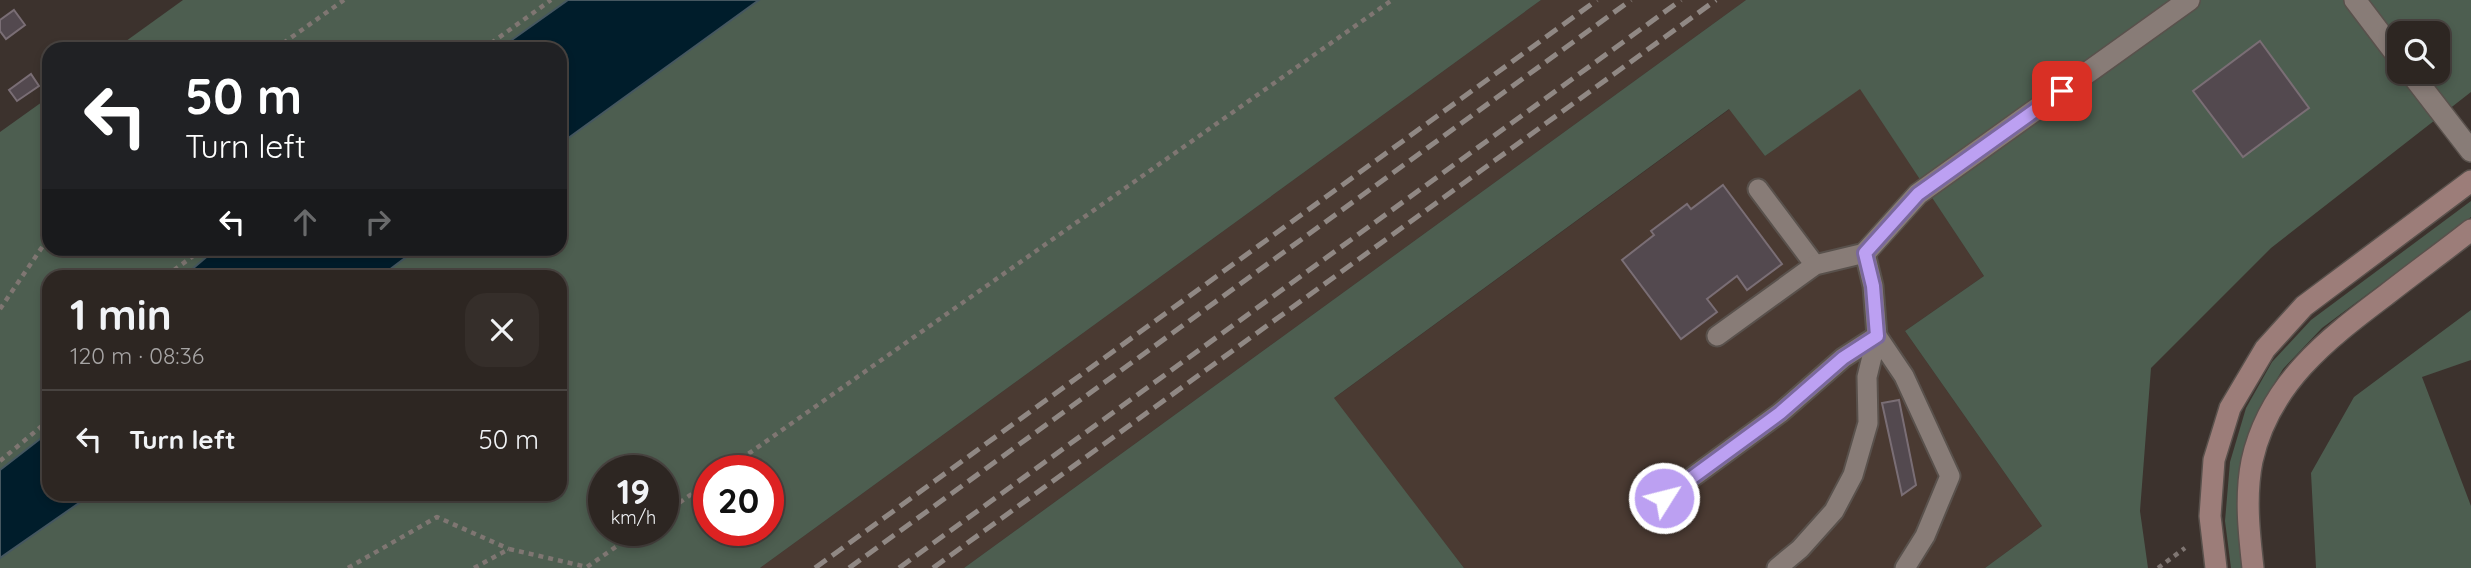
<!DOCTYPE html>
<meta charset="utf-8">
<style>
body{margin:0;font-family:Quicksand,sans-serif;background:#352e2a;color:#f1f3f6;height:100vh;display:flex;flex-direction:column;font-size:26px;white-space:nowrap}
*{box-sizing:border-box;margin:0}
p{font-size:23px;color:#a7a5a5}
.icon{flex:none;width:38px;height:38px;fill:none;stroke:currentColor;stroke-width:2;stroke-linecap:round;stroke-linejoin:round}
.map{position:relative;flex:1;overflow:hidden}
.panel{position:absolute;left:42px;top:270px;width:525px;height:231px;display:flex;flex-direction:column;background:#2d2622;border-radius:21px;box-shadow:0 4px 10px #0003,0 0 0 2px #484340}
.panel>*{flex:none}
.banner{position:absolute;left:42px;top:42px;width:525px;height:214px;border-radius:21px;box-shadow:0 4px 10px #0003,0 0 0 2px #484340;background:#202124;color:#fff;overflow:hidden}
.buttons{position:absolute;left:2387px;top:21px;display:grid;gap:14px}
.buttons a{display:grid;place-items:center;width:63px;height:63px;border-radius:14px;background:#2d2622;box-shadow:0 4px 10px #0003,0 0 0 2px #484340;font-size:35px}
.speed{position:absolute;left:588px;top:455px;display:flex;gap:14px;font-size:35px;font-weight:700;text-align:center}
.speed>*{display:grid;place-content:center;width:91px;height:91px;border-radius:50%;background:#2d2622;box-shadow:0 4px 10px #0003,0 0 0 2px #484340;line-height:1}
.speed small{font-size:18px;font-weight:400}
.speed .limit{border:10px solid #d22;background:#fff;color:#111}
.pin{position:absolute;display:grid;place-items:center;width:60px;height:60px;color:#fff;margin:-30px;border-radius:14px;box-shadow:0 4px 10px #0006}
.me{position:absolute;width:77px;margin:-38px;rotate:54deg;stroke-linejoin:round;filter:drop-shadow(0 0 5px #0008)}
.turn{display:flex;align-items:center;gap:24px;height:147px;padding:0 28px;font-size:32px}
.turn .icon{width:91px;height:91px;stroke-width:2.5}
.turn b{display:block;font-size:49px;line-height:60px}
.lanes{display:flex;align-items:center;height:66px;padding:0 28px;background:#0003;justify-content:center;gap:35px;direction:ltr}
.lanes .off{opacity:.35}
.round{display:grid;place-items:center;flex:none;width:74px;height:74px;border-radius:21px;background:#352e2a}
.headline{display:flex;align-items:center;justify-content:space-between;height:119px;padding:0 28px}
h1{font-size:42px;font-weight:700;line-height:52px}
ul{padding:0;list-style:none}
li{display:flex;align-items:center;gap:21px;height:98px;padding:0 28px;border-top:2px solid #484340}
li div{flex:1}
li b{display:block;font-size:26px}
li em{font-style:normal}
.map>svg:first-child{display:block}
.built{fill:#4a3a32}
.green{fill:#4d5e50;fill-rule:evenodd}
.water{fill:#001d2b;stroke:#455760;stroke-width:2}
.building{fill:#53494f;stroke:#7a6e75;stroke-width:2}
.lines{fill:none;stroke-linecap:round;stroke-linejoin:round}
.lane-casing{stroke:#59514c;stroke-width:23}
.street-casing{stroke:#59514c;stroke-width:24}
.secondary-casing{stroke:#59514c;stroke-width:24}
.path{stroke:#7f7672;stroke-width:4.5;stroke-dasharray:5 5;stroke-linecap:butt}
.lane{stroke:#887c77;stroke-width:19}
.street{stroke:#887c77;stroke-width:21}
.secondary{stroke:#9c7d79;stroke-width:21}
.rail{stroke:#908884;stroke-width:5;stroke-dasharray:14 7;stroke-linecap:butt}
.route-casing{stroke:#7a689d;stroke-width:18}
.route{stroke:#bca0f2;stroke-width:12}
</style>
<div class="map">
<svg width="2471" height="568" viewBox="0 0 2471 568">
<rect width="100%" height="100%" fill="#3c322d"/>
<g class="built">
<polygon points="1541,0 1746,0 964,568 760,568"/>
<polygon points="1860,88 1984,276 1905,331 2042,526 1985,568 1464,568 1333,399 1730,109 1765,156"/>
</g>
<g class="green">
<polygon points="183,0 568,0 499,49 115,49"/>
<path d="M759,0H1541L760,568H0V558L92,494H560V276H381L417,249L560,248V144ZM604,471H663V530H604ZM709,471H768V530H709Z"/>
<path d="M1746,0H2471V92L2271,248L2151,368L2140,511L2148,568H1985L2042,526L1905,331L1984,276L1860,89L1765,156L1729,109L1334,398L1464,568H964ZM2399,33H2438V72H2399Z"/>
<polygon points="49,97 49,248 217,249 184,276 49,276 49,432 0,470 0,132"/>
<polygon points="2471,201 2471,217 2322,328 2283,369 2259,409 2241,464 2238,521 2243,568 2231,568 2225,521 2230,462 2246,408 2272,362 2311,320"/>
<polygon points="2471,310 2471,360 2422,377 2471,506 2471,568 2316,568 2311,473 2354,397"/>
</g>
<g class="water">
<polygon points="568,0 759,0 560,144 560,49 499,49"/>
<polygon points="217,248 417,248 417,249 381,276 184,276"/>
<polygon points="49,432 49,494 92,494 0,558 0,470"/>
</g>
<g class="building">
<polygon points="14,10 25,25 6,39 0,31 0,20"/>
<polygon points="2260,41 2309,108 2243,157 2193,91"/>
<polygon points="31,74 39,86 17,101 9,90"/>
<polygon points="1723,185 1782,264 1747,290 1737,276 1707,299 1717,312 1681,339 1622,260 1654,235 1651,231 1687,204 1691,209"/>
<polygon points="1899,400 1916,485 1902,495 1882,403"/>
</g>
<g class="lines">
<g class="lane-casing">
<g id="lane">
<polyline points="1758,189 1815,265"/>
<polyline points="1664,498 1780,413 1843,358 1877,336 1873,286 1865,253 1815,265 1717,336"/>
<polyline points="1777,568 1800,549 1834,511 1853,475 1868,423 1867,377 1877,336 1904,376 1950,476 1925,536 1905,568"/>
</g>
</g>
<g class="street-casing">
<g id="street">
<polyline points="2355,0 2399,58"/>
<polyline points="2410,72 2471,151"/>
<polyline points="1865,253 1918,194 2189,0"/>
</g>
</g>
<g class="secondary-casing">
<g id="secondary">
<polyline points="2216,568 2210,516 2214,460 2230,408 2265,349 2304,306 2471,181"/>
<path d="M2253,568C2249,533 2245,496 2252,461C2269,384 2326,340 2386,295C2414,273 2443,252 2471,230"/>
</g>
</g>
<g class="path">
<polyline points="275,49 344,0"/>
<polyline points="483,49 551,0"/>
<polyline points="166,276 204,248"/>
<polyline points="0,309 49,237"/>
<polyline points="0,461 49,420"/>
<polyline points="724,471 1392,0"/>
<polyline points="663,514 709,482"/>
<polyline points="348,568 437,517 509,549"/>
<polyline points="474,568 509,549 587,567 640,530"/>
<polyline points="2158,568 2185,548"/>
</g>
<use href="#lane" class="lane"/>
<use href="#street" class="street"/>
<use href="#secondary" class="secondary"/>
<g class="rail">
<polyline points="815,568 1597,0"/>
<polyline points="849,568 1631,0"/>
<polyline points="899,568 1681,0"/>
<polyline points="933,568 1716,0"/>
</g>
</g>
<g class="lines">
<g class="route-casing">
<polyline id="route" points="1664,498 1780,413 1843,358 1877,336 1873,286 1865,253 1918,194 2062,91"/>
</g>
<use href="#route" class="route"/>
</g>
</svg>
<div class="buttons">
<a><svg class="icon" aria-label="search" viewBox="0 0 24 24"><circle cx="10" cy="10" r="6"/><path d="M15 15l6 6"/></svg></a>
</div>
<div class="speed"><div>19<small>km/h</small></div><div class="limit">20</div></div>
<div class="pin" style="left:2062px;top:91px;background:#d93025"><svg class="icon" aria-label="arrive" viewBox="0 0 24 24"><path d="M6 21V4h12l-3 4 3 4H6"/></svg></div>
<svg class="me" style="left:1664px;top:498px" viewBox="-20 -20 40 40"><circle r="17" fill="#bca0f2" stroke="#fff" stroke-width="3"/><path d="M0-11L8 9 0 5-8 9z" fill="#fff"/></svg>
<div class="banner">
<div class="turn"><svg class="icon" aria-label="left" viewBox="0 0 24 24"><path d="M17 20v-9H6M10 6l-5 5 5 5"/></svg><div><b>50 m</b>Turn left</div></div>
<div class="lanes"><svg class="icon" aria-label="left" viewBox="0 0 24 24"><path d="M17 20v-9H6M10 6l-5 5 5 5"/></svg><svg class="icon off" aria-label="ahead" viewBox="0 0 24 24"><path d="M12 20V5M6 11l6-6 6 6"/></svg><svg class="icon off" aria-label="right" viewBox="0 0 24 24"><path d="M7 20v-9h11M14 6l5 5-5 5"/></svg></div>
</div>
<section class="panel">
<div class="headline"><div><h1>1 min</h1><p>120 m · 08:36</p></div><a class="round"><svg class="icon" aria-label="close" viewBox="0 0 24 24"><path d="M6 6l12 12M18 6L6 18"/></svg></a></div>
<ul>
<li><svg class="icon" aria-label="left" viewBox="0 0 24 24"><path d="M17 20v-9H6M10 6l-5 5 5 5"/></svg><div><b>Turn left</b></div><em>50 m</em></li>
</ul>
</section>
</div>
